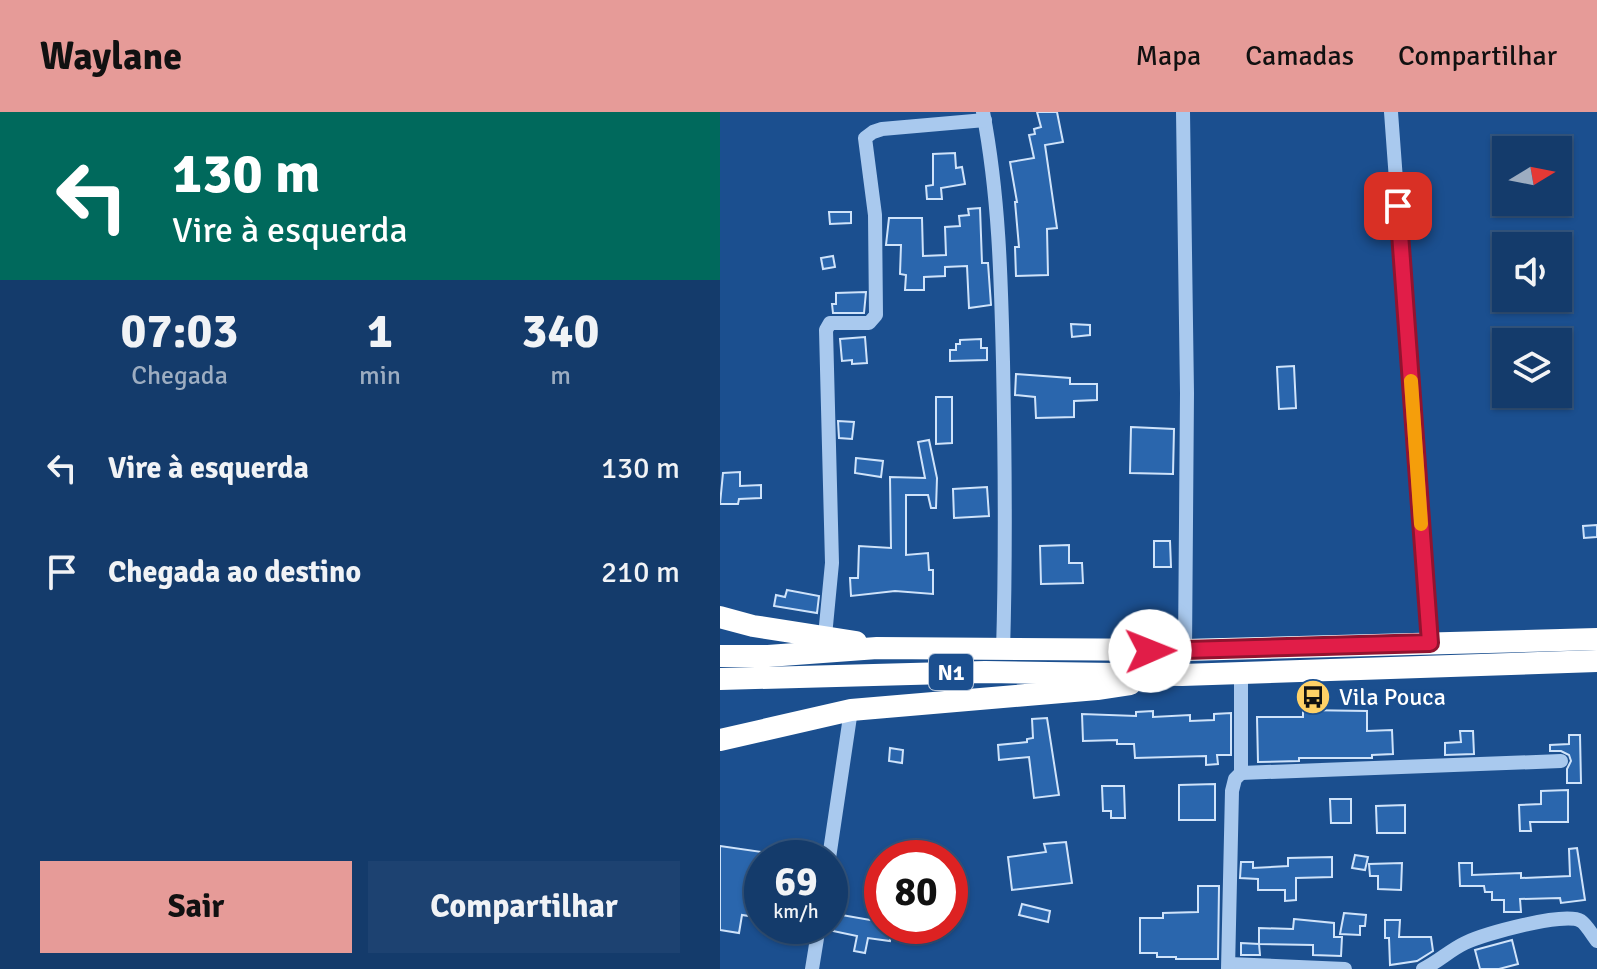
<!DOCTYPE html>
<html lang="pt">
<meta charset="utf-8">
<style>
body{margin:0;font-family:Signika,sans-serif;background:#1d4271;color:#f1f3f6;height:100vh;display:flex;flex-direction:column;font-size:30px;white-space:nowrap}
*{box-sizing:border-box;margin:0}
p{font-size:26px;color:#9dadc1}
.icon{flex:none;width:44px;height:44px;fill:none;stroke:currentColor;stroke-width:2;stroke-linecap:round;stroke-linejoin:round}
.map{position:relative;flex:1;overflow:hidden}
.side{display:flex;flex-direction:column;background:#143b6b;width:720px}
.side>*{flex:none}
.guide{background:#00695c;color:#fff;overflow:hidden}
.needle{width:52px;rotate:80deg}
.tools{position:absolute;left:772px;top:24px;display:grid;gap:16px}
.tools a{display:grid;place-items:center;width:80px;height:80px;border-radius:0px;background:#143b6b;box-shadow:0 2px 6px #0004,0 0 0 2px #33557e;font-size:40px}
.speed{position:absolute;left:24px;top:728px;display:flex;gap:16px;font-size:40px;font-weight:700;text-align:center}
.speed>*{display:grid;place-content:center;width:104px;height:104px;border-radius:50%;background:#143b6b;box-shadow:0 2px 6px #0004,0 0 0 2px #33557e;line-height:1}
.speed small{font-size:20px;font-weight:400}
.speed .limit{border:12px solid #d22;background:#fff;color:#111}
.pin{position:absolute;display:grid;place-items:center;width:68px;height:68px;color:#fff;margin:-34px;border-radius:16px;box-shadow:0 4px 12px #0006}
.me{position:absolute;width:88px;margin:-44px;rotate:89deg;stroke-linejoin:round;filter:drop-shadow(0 0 6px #0008)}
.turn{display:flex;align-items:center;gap:28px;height:168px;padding:0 40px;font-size:36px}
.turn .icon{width:104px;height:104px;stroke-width:2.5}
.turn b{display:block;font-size:56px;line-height:68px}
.eta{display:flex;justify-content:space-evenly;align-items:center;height:136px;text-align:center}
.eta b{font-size:48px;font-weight:700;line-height:56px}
.cta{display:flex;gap:16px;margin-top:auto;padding:16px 40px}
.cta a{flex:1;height:92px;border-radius:0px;background:#e69b98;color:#111;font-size:32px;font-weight:700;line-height:92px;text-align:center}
.cta a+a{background:#1d4271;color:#f1f3f6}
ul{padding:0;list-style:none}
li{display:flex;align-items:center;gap:24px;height:104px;padding:0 40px}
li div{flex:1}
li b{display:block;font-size:30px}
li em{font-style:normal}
header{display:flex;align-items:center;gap:48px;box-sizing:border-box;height:112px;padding:0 40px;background:#e69b98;color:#111}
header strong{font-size:38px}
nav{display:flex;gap:44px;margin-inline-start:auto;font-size:28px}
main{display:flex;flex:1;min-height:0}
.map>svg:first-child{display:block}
.building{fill:#2a66ad;stroke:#cfe3fa;stroke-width:2}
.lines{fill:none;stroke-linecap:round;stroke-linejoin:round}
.minor{stroke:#a9c9ee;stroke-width:14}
.highway{stroke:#fff;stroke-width:22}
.route-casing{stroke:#92132f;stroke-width:20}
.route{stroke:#e11d48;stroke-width:14}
.slow{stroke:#f59e0b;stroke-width:14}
.labels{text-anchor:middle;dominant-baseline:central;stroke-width:8;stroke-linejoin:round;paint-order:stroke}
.shield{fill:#1b4f8f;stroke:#bbcadd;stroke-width:2}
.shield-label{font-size:22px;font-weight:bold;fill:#fff}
.poi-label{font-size:24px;fill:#fff;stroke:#1b4f8f;text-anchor:start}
</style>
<header>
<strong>Waylane</strong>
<nav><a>Mapa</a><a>Camadas</a><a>Compartilhar</a></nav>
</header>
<main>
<section class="side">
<div class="guide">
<div class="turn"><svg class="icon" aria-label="left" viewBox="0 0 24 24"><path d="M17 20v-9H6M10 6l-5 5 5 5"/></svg><div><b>130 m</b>Vire à esquerda</div></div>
</div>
<div class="eta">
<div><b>07:03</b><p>Chegada</p></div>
<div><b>1</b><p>min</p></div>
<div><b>340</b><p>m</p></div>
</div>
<ul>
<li><svg class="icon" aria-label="left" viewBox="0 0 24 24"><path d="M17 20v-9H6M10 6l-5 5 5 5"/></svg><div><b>Vire à esquerda</b></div><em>130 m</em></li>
<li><svg class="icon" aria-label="arrive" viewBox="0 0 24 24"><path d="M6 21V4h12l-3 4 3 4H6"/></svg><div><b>Chegada ao destino</b></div><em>210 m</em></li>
</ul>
<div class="cta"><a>Sair</a><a>Compartilhar</a></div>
</section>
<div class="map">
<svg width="877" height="857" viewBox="0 0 877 857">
<rect width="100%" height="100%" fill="#1b4f8f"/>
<g class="building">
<polygon points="317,0 337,0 343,30 325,33 337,116 327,117 328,163 296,164 295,135 299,135 295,90 297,90 290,50 314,46 309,23 315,22 314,17 321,15"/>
<polygon points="235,41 236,56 242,55 245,72 221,76 222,87 207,87 206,74 213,73 213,42"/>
<polygon points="260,96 262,151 268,151 271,193 249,196 247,154 225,155 225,164 204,165 204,178 185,178 186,163 180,162 181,133 166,133 169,106 202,106 203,144 226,143 225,115 240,114 239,104 249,103 248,97"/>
<polygon points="109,100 131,100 131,111 110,112"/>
<polygon points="113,144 115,155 103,157 101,146"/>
<polygon points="146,180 144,201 113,201 112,192 116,192 116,181"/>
<polygon points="351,212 370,213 370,223 352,225"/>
<polygon points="145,225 147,251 132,252 132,248 122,249 120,227"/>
<polygon points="261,227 261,236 267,236 267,248 230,249 230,238 236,238 236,232 240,232 240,228"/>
<polygon points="574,254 576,296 559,297 557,255"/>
<polygon points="296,262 350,266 350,272 377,272 377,288 354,289 354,305 316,306 315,285 295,283"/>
<polygon points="216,285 232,285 232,331 216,332"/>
<polygon points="118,309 134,310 132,327 119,326"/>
<polygon points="411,315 454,317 453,362 410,361"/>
<polygon points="209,328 217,366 216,396 211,396 208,383 186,383 186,443 208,441 209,458 213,458 213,482 175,479 131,484 130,466 138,466 139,434 171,436 170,365 205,366 198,330"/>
<polygon points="136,346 163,349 161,365 135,361"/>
<polygon points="20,360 20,374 41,373 41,386 19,387 18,392 0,392 3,361"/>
<polygon points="267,375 269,404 234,406 233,377"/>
<polygon points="877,413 877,425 864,426 863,414"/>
<polygon points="434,429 450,429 451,455 434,455"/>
<polygon points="349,433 349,451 362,451 363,471 321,472 320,434"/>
<polygon points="67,478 99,484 97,501 54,494 56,483 65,485"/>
<polygon points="583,598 647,599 647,619 672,618 673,642 652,643 652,646 579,646 579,649 538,650 537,605 583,605"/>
<polygon points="433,599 433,605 470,603 470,609 494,608 494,602 511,601 511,643 497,643 498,652 486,653 486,644 415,646 414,632 397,632 397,628 363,629 362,602 416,604 416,600"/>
<polygon points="327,606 339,683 314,686 309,645 279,648 278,633 307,630 307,627 313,626 312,607"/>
<polygon points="740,619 753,619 754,642 725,643 725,631 741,630"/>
<polygon points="849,623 860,623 861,671 847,671 847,657 851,649 849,643 841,639 830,639 830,633 849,632"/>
<polygon points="170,636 183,638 182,651 169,649"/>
<polygon points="495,672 495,708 459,708 459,673"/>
<polygon points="382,674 404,674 405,706 391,706 391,699 383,699"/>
<polygon points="848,678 848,710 810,710 811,719 800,719 799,693 821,692 821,679"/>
<polygon points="610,687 631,687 631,711 611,711"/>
<polygon points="685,693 685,721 657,721 656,694"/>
<polygon points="346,730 352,771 292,778 288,745 326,740 324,732"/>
<polygon points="0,734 42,740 42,806 22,803 19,821 0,818"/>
<polygon points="857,736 865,788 841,791 840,786 800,787 801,800 784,800 784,788 772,788 772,780 765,780 764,774 740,774 739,751 752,751 752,763 801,761 801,766 850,764 849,737"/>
<polygon points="635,743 648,745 645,758 632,756"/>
<polygon points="612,745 612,765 576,766 576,788 565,789 565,778 538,778 538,767 520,766 521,750 533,750 533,756 568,754 568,746"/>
<polygon points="682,751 681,778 658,777 658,764 650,764 649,752"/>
<polygon points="478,774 499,774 498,847 456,847 456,845 437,845 437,841 420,841 420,806 443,806 443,801 478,800"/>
<polygon points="302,792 330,799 328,810 299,803"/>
<polygon points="624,801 646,803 645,814 640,814 640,823 620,822"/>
<polygon points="116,802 162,810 162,814 172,814 170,829 148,826 145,841 134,839 137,824 113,819"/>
<polygon points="574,807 614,811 614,825 622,825 621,844 593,843 593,833 539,832 539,816 573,817"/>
<polygon points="665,808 680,808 679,825 711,825 713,839 697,849 670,853 669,826 665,826"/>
<polygon points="792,828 798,852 779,857 760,857 755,838"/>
<polygon points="521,831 539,832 540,843 521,843"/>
</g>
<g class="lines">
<g class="minor">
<path d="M263,0C279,83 281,166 283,250C285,347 286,442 283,539"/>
<polyline points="463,0 467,281 465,538"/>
<polyline points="671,0 710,531"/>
<polyline points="105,524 112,451 106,218 110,211 149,211 156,203 155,103 145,26 153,20 162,17 265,8"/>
<polyline points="521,661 841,649"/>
<polyline points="109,746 131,598"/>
<polyline points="509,852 625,857"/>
<polyline points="92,857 99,814"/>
<polyline points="508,857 512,679 515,667 521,661 521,560"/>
<path d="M703,857C718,850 730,838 745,831C764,822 845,799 861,809C867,813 872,823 877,829"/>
</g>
<g class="highway">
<polyline points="0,505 33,514 136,530"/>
<polyline points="0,544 48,544 157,536 465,538 877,527"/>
<polyline points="0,567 265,560 462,563 877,549"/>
<polyline points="0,628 131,598 377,577 410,572"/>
</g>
</g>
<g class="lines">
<g class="route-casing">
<polyline id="route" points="430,539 710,531 678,94"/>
</g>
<use href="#route" class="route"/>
<polyline class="slow" points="691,269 701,412"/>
</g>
<defs>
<g id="bus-disc" transform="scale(1.8)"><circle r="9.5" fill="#ffd166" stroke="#1b4f8f"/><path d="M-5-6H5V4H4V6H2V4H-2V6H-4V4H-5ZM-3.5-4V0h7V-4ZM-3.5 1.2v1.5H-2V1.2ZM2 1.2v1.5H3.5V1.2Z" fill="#111"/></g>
</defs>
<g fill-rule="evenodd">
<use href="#bus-disc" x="593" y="585"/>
</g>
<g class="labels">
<rect class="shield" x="209" y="542" width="44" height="36" rx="6"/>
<g class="shield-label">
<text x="231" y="560">N1</text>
</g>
<g class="poi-label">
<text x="619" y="585">Vila Pouca</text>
</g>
</g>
</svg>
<div class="tools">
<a><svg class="needle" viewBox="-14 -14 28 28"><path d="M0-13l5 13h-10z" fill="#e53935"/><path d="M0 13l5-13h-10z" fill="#9dadc1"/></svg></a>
<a><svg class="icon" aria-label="sound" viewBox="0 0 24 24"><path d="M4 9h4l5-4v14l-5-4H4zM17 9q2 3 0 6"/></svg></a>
<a><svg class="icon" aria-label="layers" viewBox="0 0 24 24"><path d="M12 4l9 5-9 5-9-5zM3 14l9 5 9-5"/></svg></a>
</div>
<div class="speed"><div>69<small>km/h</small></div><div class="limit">80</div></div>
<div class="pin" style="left:678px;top:94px;background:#d93025"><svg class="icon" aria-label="arrive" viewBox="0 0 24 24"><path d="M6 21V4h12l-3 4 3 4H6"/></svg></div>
<svg class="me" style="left:430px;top:539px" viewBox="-20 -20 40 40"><circle r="19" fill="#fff"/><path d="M0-13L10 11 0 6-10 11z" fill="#e11d48"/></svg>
</div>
</main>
